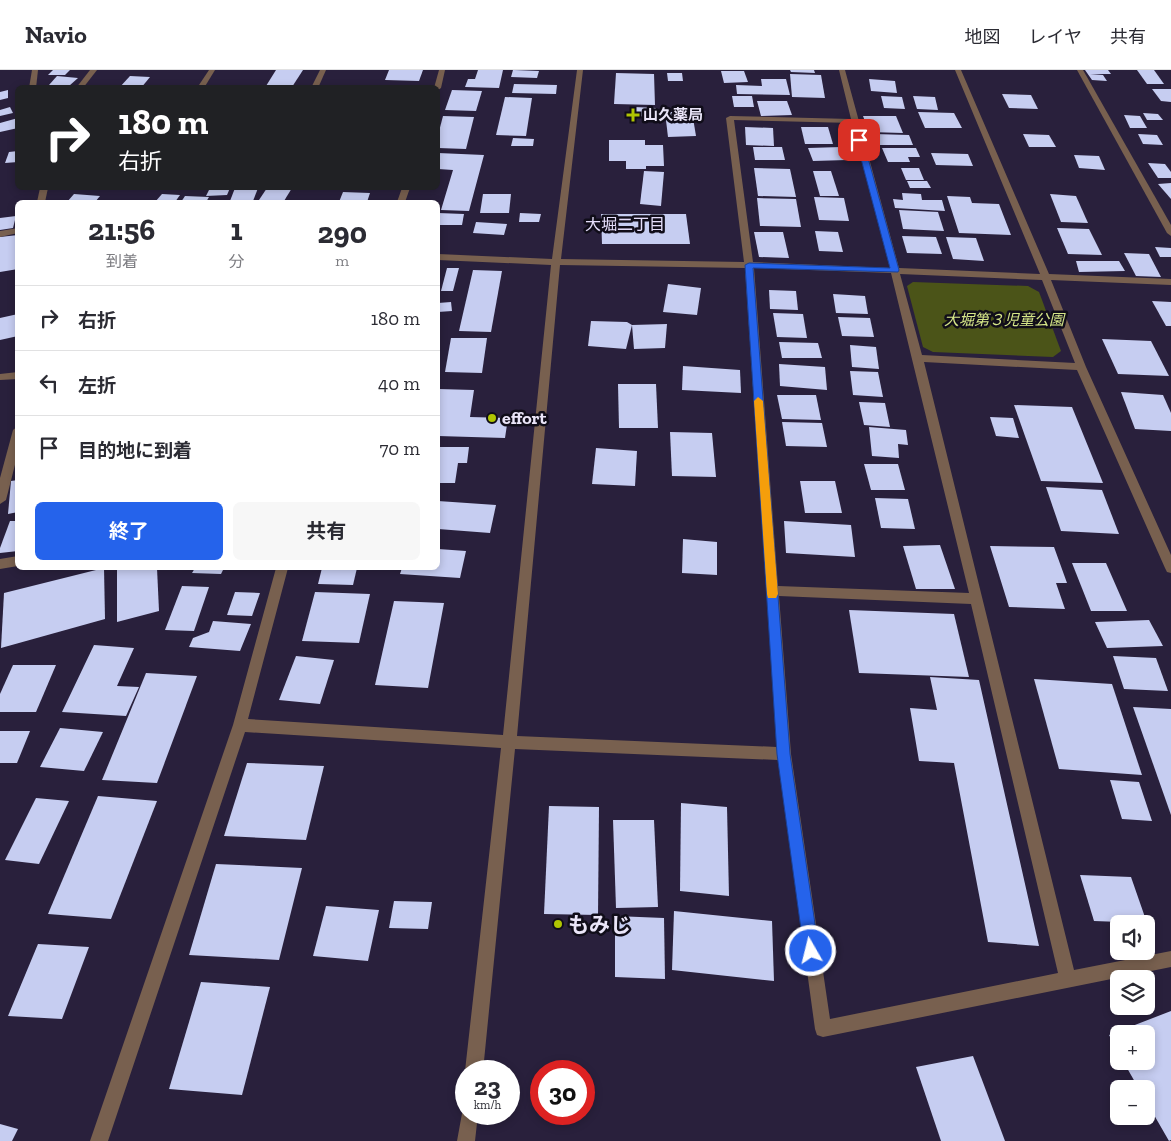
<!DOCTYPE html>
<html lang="ja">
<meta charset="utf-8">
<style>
body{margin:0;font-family:"Zilla Slab","Noto Sans JP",serif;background:#f7f7f7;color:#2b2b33;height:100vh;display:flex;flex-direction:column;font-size:19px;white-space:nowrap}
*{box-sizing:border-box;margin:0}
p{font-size:16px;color:#7c7c81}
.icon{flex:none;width:28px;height:28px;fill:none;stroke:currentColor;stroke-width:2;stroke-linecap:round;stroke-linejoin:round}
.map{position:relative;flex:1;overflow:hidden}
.sheet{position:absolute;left:15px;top:130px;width:425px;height:370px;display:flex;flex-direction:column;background:#fff;border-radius:8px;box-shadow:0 2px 8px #0003}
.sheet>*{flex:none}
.hud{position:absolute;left:15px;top:15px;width:425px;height:105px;border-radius:8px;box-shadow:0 2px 8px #0003;background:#202124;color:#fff;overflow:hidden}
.fabs{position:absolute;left:1110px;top:845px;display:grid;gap:10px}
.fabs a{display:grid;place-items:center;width:45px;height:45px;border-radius:8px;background:#fff;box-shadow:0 2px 8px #0003;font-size:25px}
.speed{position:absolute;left:455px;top:990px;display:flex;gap:10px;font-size:25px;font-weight:700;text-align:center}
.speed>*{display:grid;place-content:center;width:65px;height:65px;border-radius:50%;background:#fff;box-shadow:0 2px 8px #0003;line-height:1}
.speed small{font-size:12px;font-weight:400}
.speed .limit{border:8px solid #d22;background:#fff;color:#111}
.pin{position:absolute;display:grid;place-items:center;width:42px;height:42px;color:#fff;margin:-21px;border-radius:10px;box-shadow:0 2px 8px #0006}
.me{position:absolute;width:55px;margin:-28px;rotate:352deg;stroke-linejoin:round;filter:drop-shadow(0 0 4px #0008)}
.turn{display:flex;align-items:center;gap:18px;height:105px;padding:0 20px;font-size:22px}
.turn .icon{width:65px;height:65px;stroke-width:2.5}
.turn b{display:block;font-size:35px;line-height:42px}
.eta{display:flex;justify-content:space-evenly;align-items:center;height:85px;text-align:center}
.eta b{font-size:30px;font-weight:700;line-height:35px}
.button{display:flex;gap:10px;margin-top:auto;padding:10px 20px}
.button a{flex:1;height:58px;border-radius:8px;background:#2563eb;color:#fff;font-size:20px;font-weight:700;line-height:58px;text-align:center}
.button a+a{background:#f7f7f7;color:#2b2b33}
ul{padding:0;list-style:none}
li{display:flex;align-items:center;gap:15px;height:65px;padding:0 20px;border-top:1px solid #e1e1e2}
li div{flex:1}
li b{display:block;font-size:19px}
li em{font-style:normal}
header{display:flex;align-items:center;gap:30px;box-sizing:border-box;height:70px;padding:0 25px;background:#fff;border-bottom:1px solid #e1e1e2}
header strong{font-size:24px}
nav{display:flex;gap:28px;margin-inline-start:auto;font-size:18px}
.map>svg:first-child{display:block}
.green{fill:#4b5418}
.building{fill:#c6cdf1}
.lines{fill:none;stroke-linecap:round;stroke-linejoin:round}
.minor{fill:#78604f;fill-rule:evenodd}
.route{fill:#2563eb;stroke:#184099}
.slow{fill:#f59e0b}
.poi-dot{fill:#b0c502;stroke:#100d19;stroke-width:2}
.labels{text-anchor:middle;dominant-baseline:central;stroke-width:5;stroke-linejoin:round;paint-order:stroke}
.far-poi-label{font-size:15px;font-weight:bold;fill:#eae5f8;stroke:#100d19;text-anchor:start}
.far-park-label{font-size:15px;font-style:italic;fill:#d5e688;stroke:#100d19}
.far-neighbourhood-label{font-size:16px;fill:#e4ddfa;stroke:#100d19}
.poi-label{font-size:18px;font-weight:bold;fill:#eae5f8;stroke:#100d19;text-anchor:start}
.near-poi-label{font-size:21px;font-weight:bold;fill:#eae5f8;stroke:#100d19;text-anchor:start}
</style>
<header>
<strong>Navio</strong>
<nav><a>地図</a><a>レイヤ</a><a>共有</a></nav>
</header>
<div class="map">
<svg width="1171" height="1071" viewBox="0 0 1171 1071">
<rect width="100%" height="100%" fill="#29203c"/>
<polygon class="green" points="913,212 1028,216 1039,222 1061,281 1053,287 933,282 923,277 907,216"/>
<g class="building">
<polygon points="53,0 70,0 65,5 48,5"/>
<polygon points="276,0 303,0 292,17 266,16"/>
<polygon points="389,0 423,0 419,11 385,10"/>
<polygon points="478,0 503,0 499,18 465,17 468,9 475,9"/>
<polygon points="513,0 514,0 539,1 537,8 511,7"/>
<polygon points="790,0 814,0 815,3 791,2"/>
<polygon points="1085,0 1108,0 1111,4 1090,4 1103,5 1107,11 1092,10"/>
<polygon points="1137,0 1154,0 1164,14 1147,14"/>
<polygon points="721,1 744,1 748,12 724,13"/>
<polygon points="616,3 654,4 655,35 614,34"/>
<polygon points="667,3 682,3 683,11 668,11"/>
<polygon points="790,4 821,5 825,28 792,27"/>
<polygon points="57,6 78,8 69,16 49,15"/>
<polygon points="130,6 150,7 141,18 119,18"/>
<polygon points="761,9 786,9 790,25 737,24 736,15 762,16"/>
<polygon points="869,9 895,11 897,23 871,21"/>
<polygon points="514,14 557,15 556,24 512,23"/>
<polygon points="1152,19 1171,19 1171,32 1161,31"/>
<polygon points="8,20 8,28 0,30 0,22"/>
<polygon points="452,20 482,21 476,41 445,40"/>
<polygon points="1002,24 1031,25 1038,39 1009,38"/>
<polygon points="732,26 752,26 754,37 734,37"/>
<polygon points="881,26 902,27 905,39 884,38"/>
<polygon points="913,26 935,27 938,40 917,39"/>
<polygon points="505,27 532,28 526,66 496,65"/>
<polygon points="757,31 787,31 792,45 761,46"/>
<polygon points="10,37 13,43 0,46 0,40"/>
<polygon points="634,37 656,38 656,47 633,46"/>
<polygon points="665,42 692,42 696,66 668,67"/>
<polygon points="918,42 954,43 962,58 925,58"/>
<polygon points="1143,43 1158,44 1163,50 1147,50"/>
<polygon points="1124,45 1140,46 1147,58 1130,58"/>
<polygon points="443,46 474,47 466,79 438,78 438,65"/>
<polygon points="863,46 896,46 903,63 869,62"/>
<polygon points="18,48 18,58 0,62 0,53"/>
<polygon points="745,57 773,58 774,76 746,75"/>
<polygon points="801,57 828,57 833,74 805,74"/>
<polygon points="874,64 909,65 913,75 877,75"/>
<polygon points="1023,64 1049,65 1056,77 1029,77"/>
<polygon points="1138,64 1157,65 1163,75 1143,74"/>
<polygon points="513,68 534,69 533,76 511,76"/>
<polygon points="609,70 645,70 645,75 663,75 664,96 646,96 646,99 626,99 626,91 609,91"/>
<polygon points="753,77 782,77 785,90 755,90"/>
<polygon points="841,77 847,90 813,91 808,78"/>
<polygon points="882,78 916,78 920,87 908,87 910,92 888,92"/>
<polygon points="18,81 18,92 5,93 9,82"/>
<polygon points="438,83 484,85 469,141 441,140 453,100 438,99"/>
<polygon points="931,83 968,84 973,96 936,95"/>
<polygon points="1074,85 1099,86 1105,100 1079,98"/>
<polygon points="1148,93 1165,94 1171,102 1171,108 1158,108"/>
<polygon points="754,98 790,99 796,127 758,126"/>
<polygon points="901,98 919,98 924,110 906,110"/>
<polygon points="644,101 664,102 661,136 640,134"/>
<polygon points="813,101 831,101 839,126 820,126"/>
<polygon points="907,111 927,111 931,118 910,118"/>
<polygon points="1171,113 1171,129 1158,114"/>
<polygon points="63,118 93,118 91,120 62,119"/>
<polygon points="180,118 207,118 205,120 179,119"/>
<polygon points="210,118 230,118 227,125 206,126"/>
<polygon points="235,118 258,118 253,131 230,131"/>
<polygon points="267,118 292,118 284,131 259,130"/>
<polygon points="343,122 370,123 367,132 339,132"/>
<polygon points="902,123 921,124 922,130 942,130 945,141 895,138 893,129 903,130"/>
<polygon points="74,124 100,126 95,132 67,132"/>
<polygon points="162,124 180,125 175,132 155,132"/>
<polygon points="483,124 511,124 509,143 480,143"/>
<polygon points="1050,124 1076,126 1088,153 1061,152"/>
<polygon points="185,126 209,127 206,132 181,132"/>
<polygon points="947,126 970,127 972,133 999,134 1011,165 959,163"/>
<polygon points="814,127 844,128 849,151 819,150"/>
<polygon points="757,128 796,129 801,157 760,156"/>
<polygon points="899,140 938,142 944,161 903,159"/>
<polygon points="438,143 464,144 462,155 438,155"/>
<polygon points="520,143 541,144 539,152 519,152"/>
<polygon points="601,144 686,144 690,174 602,174"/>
<polygon points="16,146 13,158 0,160 0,148"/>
<polygon points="476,152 507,154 504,165 473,163"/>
<polygon points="1057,158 1089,159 1102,185 1068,184"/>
<polygon points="815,161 838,162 843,182 819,181"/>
<polygon points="754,162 783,162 789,188 759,187"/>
<polygon points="18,165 18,199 0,202 0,167"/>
<polygon points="902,166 936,167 942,184 907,183"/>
<polygon points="946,167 976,168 984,191 953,189"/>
<polygon points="1155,177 1171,178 1171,187 1160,187"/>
<polygon points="1124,183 1149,184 1161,207 1136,206"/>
<polygon points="1076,191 1119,191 1125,201 1079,202"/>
<polygon points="447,198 459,198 453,221 441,221"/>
<polygon points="473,200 502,201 491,262 459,261"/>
<polygon points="668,214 701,218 697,245 663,242"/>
<polygon points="769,220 796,221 798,240 770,239"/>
<polygon points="833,224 865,226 868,244 836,243"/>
<polygon points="1152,231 1171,232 1171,256 1166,256"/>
<polygon points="451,232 452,241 438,242 438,233"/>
<polygon points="773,243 803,244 807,268 777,267"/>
<polygon points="18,244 18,266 0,270 0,248"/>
<polygon points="838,247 870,248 874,267 842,266"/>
<polygon points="591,251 627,252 632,255 626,279 588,276"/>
<polygon points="667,254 665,278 634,279 632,255"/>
<polygon points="451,268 487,268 482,303 445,302"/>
<polygon points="1102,269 1151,271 1169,306 1118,304"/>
<polygon points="779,272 818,273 822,288 782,288"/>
<polygon points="850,275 876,277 879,299 852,297"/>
<polygon points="779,294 825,297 827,320 780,316"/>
<polygon points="683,296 740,300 741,323 682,320"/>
<polygon points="850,301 878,302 883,327 853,325"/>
<polygon points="618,314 656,314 658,358 619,358"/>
<polygon points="438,319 474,320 470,347 508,348 505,368 438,366"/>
<polygon points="1121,322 1163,325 1171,343 1171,361 1135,359"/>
<polygon points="777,325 816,325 821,350 782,349"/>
<polygon points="859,332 885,333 890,357 864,355"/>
<polygon points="1014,335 1072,337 1103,413 1041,411"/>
<polygon points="990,347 1013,348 1019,368 996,366"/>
<polygon points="782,352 822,353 827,377 786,376"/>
<polygon points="869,357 906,360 908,375 898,374 899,388 872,386"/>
<polygon points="670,362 712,363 716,407 672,406"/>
<polygon points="438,377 469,377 467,393 458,393 455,413 438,413"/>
<polygon points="596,378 637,381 635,416 592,414"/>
<polygon points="864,394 898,394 905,420 871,420"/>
<polygon points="18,410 18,442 8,444 11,411"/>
<polygon points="800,411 835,411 842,443 805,443"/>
<polygon points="1046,417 1102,420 1119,464 1061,461"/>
<polygon points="875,428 908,429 915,459 881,458"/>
<polygon points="438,431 496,435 490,463 438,459"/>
<polygon points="10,451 18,451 18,481 0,483 0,478"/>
<polygon points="784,451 851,455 855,487 786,483"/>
<polygon points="683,469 717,472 717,505 682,503"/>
<polygon points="940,475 955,519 916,519 903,476"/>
<polygon points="990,476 1054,477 1067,513 1056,513 1065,539 1009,537"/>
<polygon points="438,479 466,481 460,508 400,504 402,498 438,498"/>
<polygon points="1072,493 1106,493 1127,541 1091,541"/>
<polygon points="104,498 105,549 1,578 4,523"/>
<polygon points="121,498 157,498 159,541 117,552 117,499"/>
<polygon points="195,498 224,498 221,504 192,503"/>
<polygon points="322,498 357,498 353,515 318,514"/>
<polygon points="182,516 209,517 194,561 165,560"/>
<polygon points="235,522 260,523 252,546 227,545"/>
<polygon points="315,522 370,524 359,573 302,571"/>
<polygon points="394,531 444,533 428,618 375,615"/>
<polygon points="849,540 954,544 969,607 859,603"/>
<polygon points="1149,550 1163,576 1107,578 1095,552"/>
<polygon points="213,551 251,554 240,581 189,577 193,568 209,562"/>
<polygon points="94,575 134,578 117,616 139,617 126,646 62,642"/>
<polygon points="296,586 334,590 320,634 279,630"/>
<polygon points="1113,586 1156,588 1168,621 1124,619"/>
<polygon points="13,595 56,595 36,642 0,642 0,624"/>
<polygon points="146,603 197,606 157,713 102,710"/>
<polygon points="930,607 979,610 1039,876 988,872 954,693 919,691 910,638 937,640"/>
<polygon points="1034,609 1112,614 1142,705 1059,699"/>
<polygon points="1133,637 1171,639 1171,745"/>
<polygon points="60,658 103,662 84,701 40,697"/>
<polygon points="0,661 30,661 17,693 0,693"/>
<polygon points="247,693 324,696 306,770 224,766"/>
<polygon points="1110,710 1139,712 1152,751 1122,749"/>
<polygon points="98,726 157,731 111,849 48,844"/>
<polygon points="36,728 69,731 39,794 5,790"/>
<polygon points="681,733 727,737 729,826 680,821"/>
<polygon points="549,736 599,737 598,845 544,844"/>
<polygon points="613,750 654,750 658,837 616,838"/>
<polygon points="216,794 302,798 279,890 189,885"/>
<polygon points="1080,805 1131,807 1147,853 1094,851"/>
<polygon points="394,831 432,832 428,859 389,858"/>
<polygon points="326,836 379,840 368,891 313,886"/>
<polygon points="674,841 772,851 774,911 672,900"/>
<polygon points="615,846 664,848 665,909 615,907"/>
<polygon points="38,874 89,877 62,949 8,946"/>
<polygon points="201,912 270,917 242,1025 169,1019"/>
<polygon points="1171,941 1171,1070 1169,1071 1146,1031 1146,1019 1139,1019 1123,991 1146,991 1146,964 1119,964 1119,983 1109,965"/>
<polygon points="973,986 1005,1071 941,1071 916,997"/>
<polygon points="0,1054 18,1059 12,1071 0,1071"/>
</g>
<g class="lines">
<g class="minor">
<polygon points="32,0 38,0 36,18 29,18"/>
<polygon points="90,0 97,0 83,18 76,18"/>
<polygon points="209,0 215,0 204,18 197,18"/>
<polygon points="320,0 326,0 318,18 311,18"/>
<polygon points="439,0 445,0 441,18 438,20 438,18 434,18"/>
<path d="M577,0H583L561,189L744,192L726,48L730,46L851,49L839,0H845L899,198L1040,204L955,0H961L1049,204L1171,209V215L1051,210L1086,297L1171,485V503L1167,502L1165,498L1077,300L924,292L1074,900L1171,881V897L823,967L817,965L815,959L778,690L515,679L483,1001H466V1003L465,1001L501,678L245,662L108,1071H90L233,655L276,498H288L248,649L503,665L551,195L438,190V184L552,189ZM734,50L852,53L890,198L753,192ZM560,195L745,198L777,677L517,666ZM754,198L891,203L969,523L778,516ZM900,204L1042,210L1075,293L922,285ZM779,526L971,534L1058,903L830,949L791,684Z"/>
<polygon points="1077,0 1083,0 1171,155 1171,166 1167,163"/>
<polygon points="40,118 48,118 45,132 37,132"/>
<polygon points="402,118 410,118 405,132 397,132"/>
<polygon points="18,158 18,163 0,167 0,161"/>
<polygon points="18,302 18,309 0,310 0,304"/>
<polygon points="18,356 18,383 6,430 0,434 0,408 13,360"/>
<polygon points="18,486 18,496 0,499 0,489"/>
<polygon points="466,1036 466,1044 478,1044 475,1071 457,1071 463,1038"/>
</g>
</g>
<polygon class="route" points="859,68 863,70 899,200 898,202 753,198 790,684 819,881 817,886 811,888 806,886 804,881 777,684 745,195 749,193 890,198 856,70"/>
<polygon class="slow" points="758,327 763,331 778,524 776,528 768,528 767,524 754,331"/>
<g class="poi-dot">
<path d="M630.5 37.5h5v5h5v5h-5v5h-5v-5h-5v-5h5z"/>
<circle cx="492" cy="348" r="5"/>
<circle cx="558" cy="854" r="5"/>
</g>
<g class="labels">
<g class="far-poi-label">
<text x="643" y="45">山久薬局</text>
</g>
<g class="far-park-label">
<text x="1004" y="250">大堀第３児童公園</text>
</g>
<g class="far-neighbourhood-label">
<text x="625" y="154">大堀二丁目</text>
</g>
<g class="poi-label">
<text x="502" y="348">effort</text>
</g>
<g class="near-poi-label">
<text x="568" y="854">もみじ</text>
</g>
</g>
</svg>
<div class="fabs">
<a><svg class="icon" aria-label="sound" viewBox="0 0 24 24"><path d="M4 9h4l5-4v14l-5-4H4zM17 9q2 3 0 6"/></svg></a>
<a><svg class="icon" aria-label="layers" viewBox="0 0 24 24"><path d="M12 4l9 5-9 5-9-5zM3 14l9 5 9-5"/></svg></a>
<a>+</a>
<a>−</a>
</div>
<div class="speed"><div>23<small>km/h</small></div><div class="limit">30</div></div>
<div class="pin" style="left:859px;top:70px;background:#d93025"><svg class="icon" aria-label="arrive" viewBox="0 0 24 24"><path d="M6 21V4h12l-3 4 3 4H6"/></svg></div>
<svg class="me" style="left:811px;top:881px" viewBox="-20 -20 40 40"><circle r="17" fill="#2563eb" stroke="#fff" stroke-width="3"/><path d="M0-11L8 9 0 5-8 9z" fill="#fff"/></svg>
<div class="hud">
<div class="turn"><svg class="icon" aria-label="right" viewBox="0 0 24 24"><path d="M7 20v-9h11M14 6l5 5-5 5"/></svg><div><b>180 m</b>右折</div></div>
</div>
<section class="sheet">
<div class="eta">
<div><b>21:56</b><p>到着</p></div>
<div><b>1</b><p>分</p></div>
<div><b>290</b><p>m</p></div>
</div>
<ul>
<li><svg class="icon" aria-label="right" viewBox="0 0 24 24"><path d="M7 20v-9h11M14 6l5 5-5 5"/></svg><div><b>右折</b></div><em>180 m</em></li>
<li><svg class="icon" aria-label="left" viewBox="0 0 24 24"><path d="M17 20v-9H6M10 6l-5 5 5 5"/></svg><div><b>左折</b></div><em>40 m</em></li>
<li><svg class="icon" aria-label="arrive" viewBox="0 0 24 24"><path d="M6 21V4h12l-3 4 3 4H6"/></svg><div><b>目的地に到着</b></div><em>70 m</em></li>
</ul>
<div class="button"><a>終了</a><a>共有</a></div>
</section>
</div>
